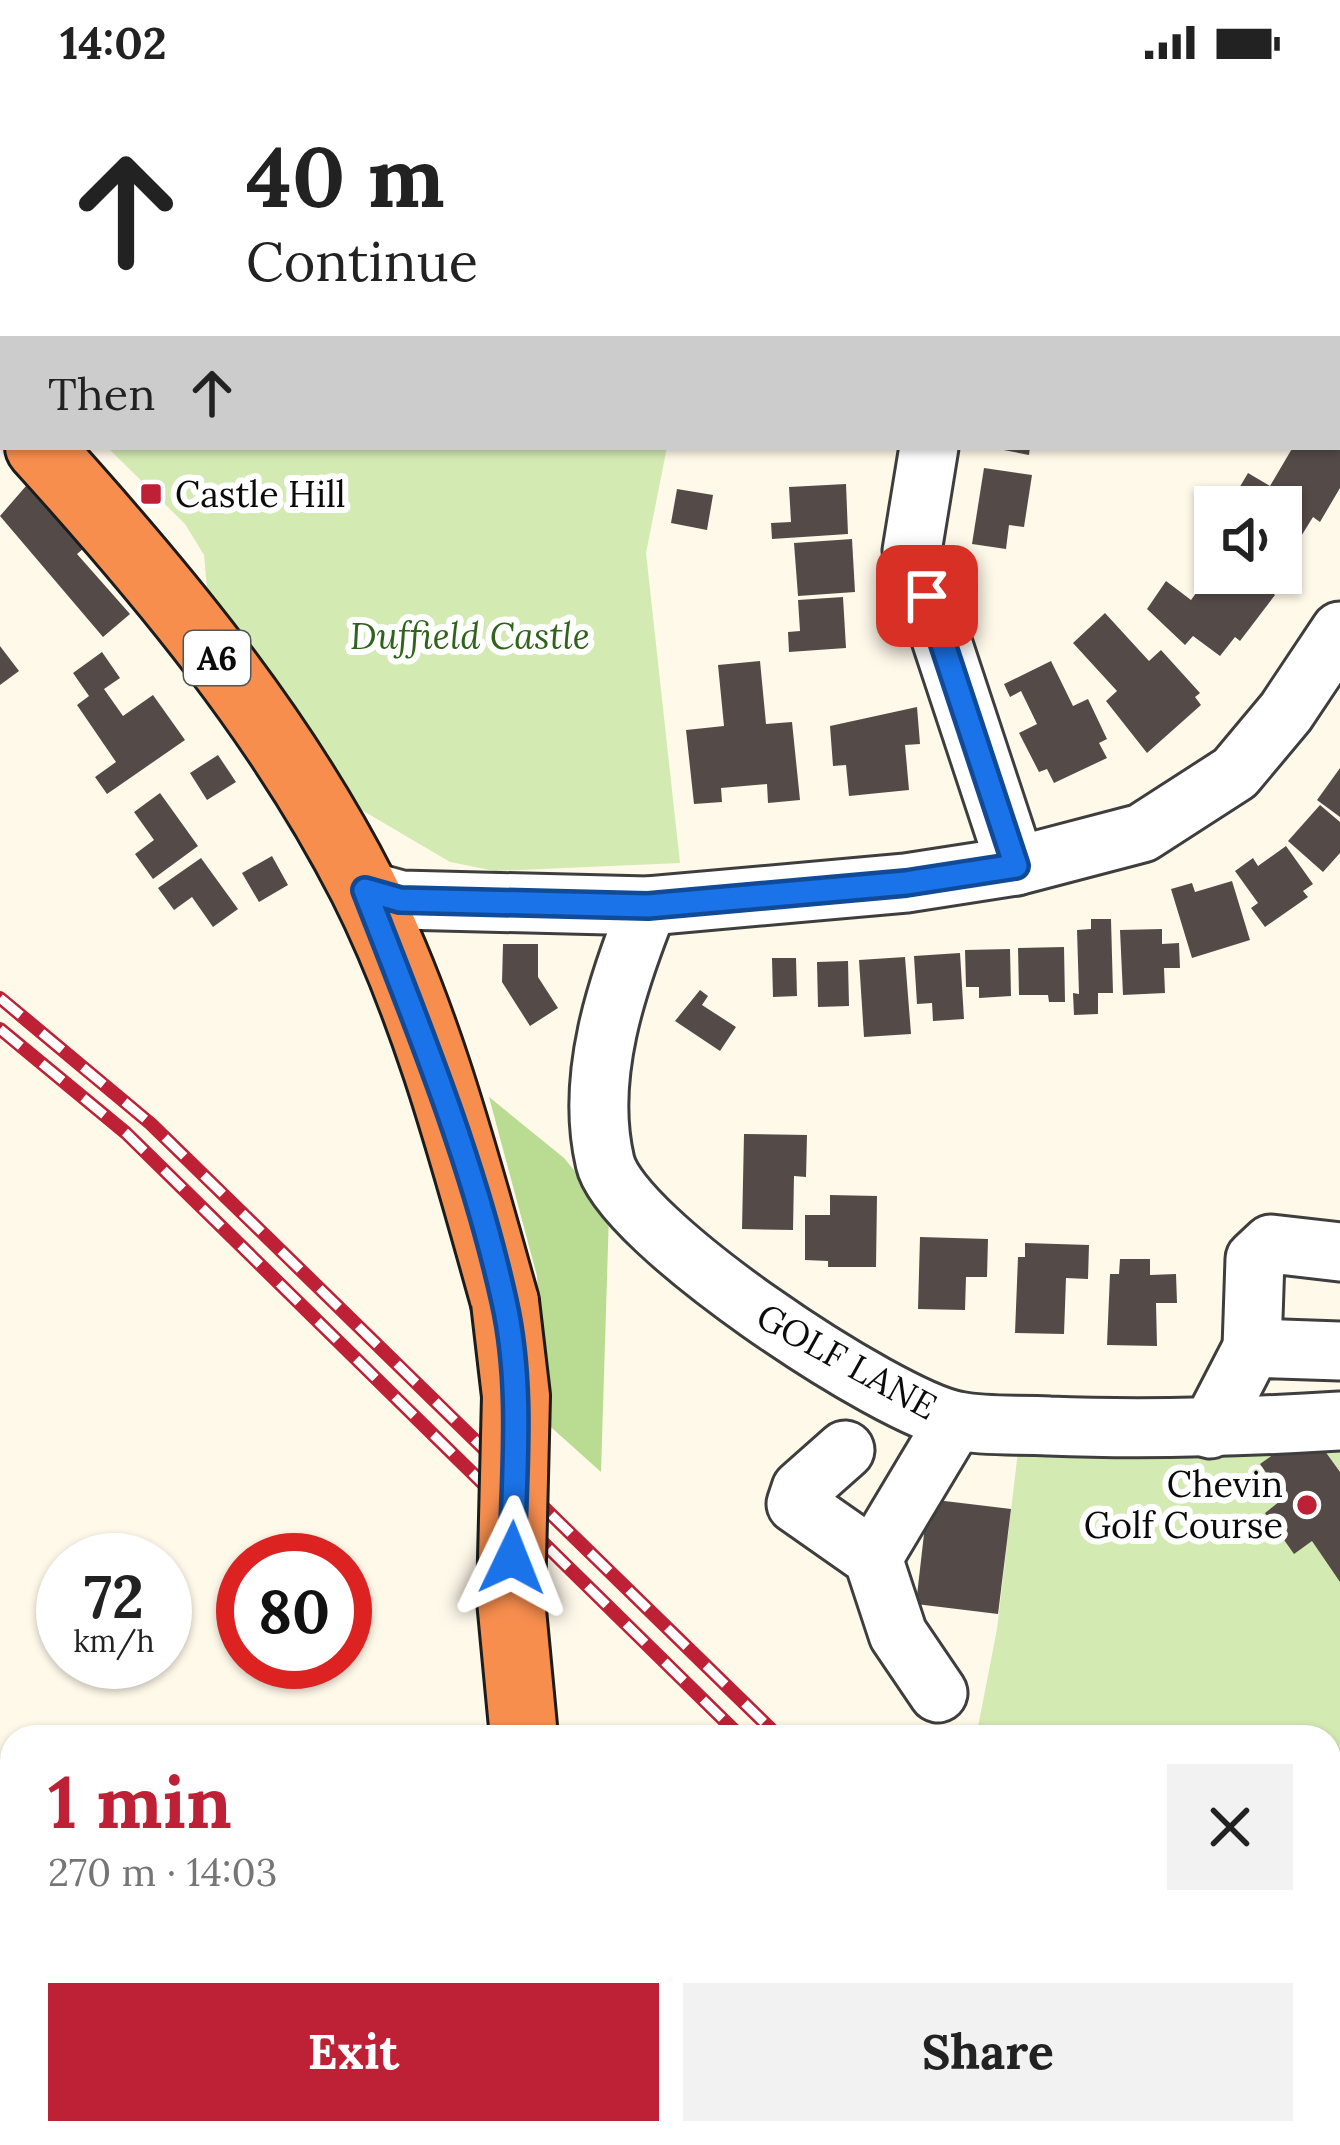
<!DOCTYPE html>
<meta charset="utf-8">
<style>
body{margin:0;font-family:Lora,serif;background:#f2f2f2;color:#222;height:100vh;display:flex;flex-direction:column;font-size:45px;white-space:nowrap}
*{box-sizing:border-box;margin:0}
p{font-size:39px;color:#767676}
.icon{flex:none;width:66px;height:66px;fill:none;stroke:currentColor;stroke-width:2;stroke-linecap:round;stroke-linejoin:round}
.map{position:relative;flex:1;overflow:hidden}
.drawer{position:absolute;left:0px;top:1641px;width:1341px;height:420px;display:flex;flex-direction:column;background:#fff;border-radius:36px 36px 0 0;box-shadow:0 3px 9px #0004}
.drawer>*{flex:none}
.banner{position:absolute;left:0px;top:0px;width:1341px;height:366px;box-shadow:0 3px 9px #0004;background:#fff;color:#222;overflow:hidden}
.buttons{position:absolute;left:1194px;top:402px;display:grid;gap:24px}
.buttons a{display:grid;place-items:center;width:108px;height:108px;border-radius:0px;background:#fff;box-shadow:0 3px 9px #0004;font-size:60px}
.speed{position:absolute;left:36px;top:1449px;display:flex;gap:24px;font-size:60px;font-weight:700;text-align:center}
.speed>*{display:grid;place-content:center;width:156px;height:156px;border-radius:50%;background:#fff;box-shadow:0 3px 9px #0004;line-height:1}
.speed small{font-size:30px;font-weight:400}
.speed .limit{border:18px solid #d22;background:#fff;color:#111}
.pin{position:absolute;display:grid;place-items:center;width:102px;height:102px;color:#fff;margin:-51px;border-radius:24px;box-shadow:0 6px 18px #0006}
.me{position:absolute;width:132px;margin:-66px;rotate:2deg;stroke-linejoin:round;filter:drop-shadow(0 0 9px #0008)}
.turn{display:flex;align-items:center;gap:42px;height:252px;padding:0 48px;font-size:54px}
.turn .icon{width:156px;height:156px;stroke-width:2.5}
.turn b{display:block;font-size:84px;line-height:102px}
.then{display:flex;align-items:center;height:114px;padding:0 48px;background:#0003;gap:24px;font-size:45px}
.round{display:grid;place-items:center;flex:none;width:126px;height:126px;border-radius:0px;background:#f2f2f2}
.summary{display:flex;align-items:center;justify-content:space-between;height:204px;padding:0 48px}
h1{font-size:72px;font-weight:700;line-height:90px;color:#be2035}
.cta{display:flex;gap:24px;margin-top:auto;padding:24px 48px}
.cta a{flex:1;height:138px;border-radius:0px;background:#be2035;color:#fff;font-size:48px;font-weight:700;line-height:138px;text-align:center}
.cta a+a{background:#f2f2f2;color:#222}
.status{display:flex;justify-content:space-between;align-items:center;height:84px;padding:0 60px;background:#fff;direction:ltr}
.status svg{height:33px;fill:currentColor}
.map>svg:first-child{display:block}
.green{fill:#d4eab3}
.forest{fill:#b9db92}
.building{fill:#544b48}
.lines{fill:none;stroke-linecap:round;stroke-linejoin:round}
.minor-casing{stroke:#3e3e3e;stroke-width:63}
.highway-casing{stroke:#1c1c1c;stroke-width:72}
.minor{stroke:#fff;stroke-width:57}
.highway{stroke:#f88e4e;stroke-width:66}
.rail-casing{stroke:#be2035;stroke-width:14}
.rail{stroke:#fff;stroke-width:9;stroke-dasharray:27;stroke-linecap:butt}
.highway-bridge-casing{stroke:#1c1c1c;stroke-width:72;stroke-linecap:butt}
.highway-bridge{stroke:#f88e4e;stroke-width:66}
.route-casing{stroke:#114b97;stroke-width:30}
.route{stroke:#1a73e8;stroke-width:21}
.poi-dot{fill:#be2035;stroke:#fff;stroke-width:4.5}
.labels{text-anchor:middle;dominant-baseline:central;stroke-width:12;stroke-linejoin:round;paint-order:stroke}
.shield{fill:#fff;stroke:#545454;stroke-width:3}
.shield-label{font-size:33px;font-weight:bold;fill:#0b0b0b}
.poi-label{font-size:36px;fill:#0b0b0b;stroke:#fff;text-anchor:start}
.park-label{font-size:36px;font-style:italic;fill:#30641b;stroke:#fff}
.street-label{font-size:36px;fill:#0b0b0b;stroke:#fff}
</style>
<div class="status"><b>14:02</b><svg viewBox="0 0 49 12"><path d="M0 12V9h3v3zM5 12V6h3v6zM10 12V3h3v9zM15 12V0h3v12zM26 1h20v11H26zM47 4h2v5h-2z"/></svg></div>
<div class="map">
<svg width="1340" height="2061" viewBox="0 0 1340 2061">
<rect width="100%" height="100%" fill="#fff9ea"/>
<g class="green">
<polygon points="107,363 667,363 646,469 680,779 495,787 450,778 360,725 299,627 207,504 204,471 185,440"/>
<polygon points="1340,1346 1340,2061 1214,2061 1206,2049 1329,2049 1329,1653 976,1653 997,1545 1018,1367"/>
</g>
<polygon class="forest" points="489,1013 564,1074 609,1129 601,1388 543,1336 537,1192"/>
<g class="building">
<polygon points="988,363 1030,363 1029,371"/>
<polygon points="1293,363 1340,363 1340,404 1320,438 1313,433 1300,454 1281,443 1281,423 1228,423 1248,389 1270,402"/>
<polygon points="984,384 1032,391 1024,443 1009,441 1006,465 972,460"/>
<polygon points="846,400 848,450 772,455 771,439 791,438 789,403"/>
<polygon points="26,402 83,465 77,470 130,530 103,553 0,432"/>
<polygon points="677,405 713,411 707,446 671,439"/>
<polygon points="1215,442 1215,473 1200,462"/>
<polygon points="852,455 855,508 798,512 794,459"/>
<polygon points="1215,483 1215,489 1280,491 1269,506 1275,511 1240,557 1235,553 1220,572 1193,552 1185,561 1147,525 1166,497 1191,516"/>
<polygon points="843,513 846,564 789,568 788,548 800,547 798,516"/>
<polygon points="1105,529 1149,577 1161,566 1200,609 1195,613 1201,621 1147,669 1106,617 1117,607 1073,559"/>
<polygon points="0,562 19,587 0,601"/>
<polygon points="102,568 120,594 104,605 123,632 153,611 185,656 107,710 95,693 116,678 77,621 89,612 73,589"/>
<polygon points="760,577 766,640 792,638 800,716 768,719 767,700 721,704 722,718 694,720 686,646 724,642 718,581"/>
<polygon points="1051,577 1073,622 1088,615 1107,655 1099,659 1107,674 1054,699 1047,685 1039,688 1019,649 1037,640 1021,607 1010,613 1004,600"/>
<polygon points="917,623 920,660 905,661 909,706 849,712 846,681 833,682 830,642"/>
<polygon points="218,671 236,698 207,716 190,689"/>
<polygon points="1340,684 1340,733 1317,716"/>
<polygon points="160,709 198,762 153,795 135,770 154,756 134,728"/>
<polygon points="1320,721 1340,738 1340,769 1323,788 1288,757"/>
<polygon points="1286,762 1313,800 1303,807 1308,813 1265,843 1251,824 1258,819 1235,787 1253,774 1258,782"/>
<polygon points="272,772 288,801 259,818 242,789"/>
<polygon points="201,774 238,825 213,843 192,813 174,826 158,804"/>
<polygon points="1232,797 1250,856 1192,874 1171,805 1192,799 1195,808"/>
<polygon points="1091,835 1111,835 1113,909 1098,909 1098,930 1074,931 1073,909 1079,910 1077,846 1091,845"/>
<polygon points="1162,845 1162,860 1179,859 1180,884 1164,884 1165,909 1123,911 1120,846"/>
<polygon points="503,860 538,860 538,893 558,924 530,942 502,898"/>
<polygon points="1064,863 1065,918 1049,918 1048,911 1019,911 1018,864"/>
<polygon points="1010,865 1011,912 979,914 979,903 966,903 965,866"/>
<polygon points="960,869 964,935 933,937 932,919 917,920 914,872"/>
<polygon points="905,873 911,950 864,953 859,876"/>
<polygon points="772,874 796,874 797,912 773,913"/>
<polygon points="848,877 849,922 818,923 817,878"/>
<polygon points="700,906 708,912 702,921 736,943 720,967 675,937"/>
<polygon points="744,1050 807,1051 806,1093 794,1092 793,1146 742,1145"/>
<polygon points="830,1111 877,1112 876,1183 828,1183 828,1177 805,1176 805,1131 830,1131"/>
<polygon points="920,1153 988,1155 987,1193 966,1193 965,1226 918,1225"/>
<polygon points="1025,1159 1089,1161 1088,1195 1066,1194 1064,1250 1015,1249 1018,1173 1025,1173"/>
<polygon points="1120,1175 1150,1175 1150,1191 1176,1190 1177,1219 1156,1219 1157,1262 1107,1261 1110,1190 1119,1190"/>
<polygon points="1309,1345 1340,1388 1340,1498 1312,1457 1294,1470 1265,1429 1284,1414 1260,1380"/>
<polygon points="928,1415 1011,1425 998,1530 916,1520"/>
</g>
<g class="lines">
<g class="minor-casing">
<g id="minor">
<polyline points="109,0 109,3"/>
<polyline points="975,0 975,3"/>
<polyline points="0,129 3,128"/>
<polyline points="929,363 912,467 1016,782"/>
<polyline points="365,806 401,816 648,822 906,799 1016,782 1142,749 1235,689 1286,628 1340,547"/>
<path d="M648,822C617,900 585,993 605,1078C620,1147 888,1325 958,1337C987,1343 1020,1340 1049,1342C1147,1346 1242,1343 1340,1337"/>
<polyline points="1252,1264 1255,1175 1271,1160 1340,1168"/>
<polyline points="1210,1345 1252,1264 1340,1267"/>
<polyline points="845,1366 801,1405 796,1420 873,1474 898,1550 938,1609"/>
<polyline points="873,1474 955,1337"/>
</g>
</g>
<g class="highway-casing">
<g id="highway">
<polyline points="0,327 3,329"/>
<path d="M39,363C161,498 280,640 363,803C428,932 466,1080 505,1218"/>
<polyline points="511,1516 524,1653"/>
<polyline points="594,2049 596,2061"/>
</g>
</g>
<use href="#minor" class="minor"/>
<use href="#highway" class="highway"/>
<g class="rail-casing">
<g id="rail">
<polyline points="0,914 151,1040 779,1653"/>
<polyline points="0,945 126,1049 741,1653"/>
<polyline points="1106,2049 1116,2061"/>
<polyline points="1142,2049 1151,2061"/>
</g>
</g>
<use href="#rail" class="rail"/>
<g class="highway-bridge-casing">
<polyline id="highway-bridge" points="505,1218 516,1312 511,1516"/>
</g>
<use href="#highway-bridge" class="highway-bridge"/>
</g>
<g class="lines">
<g class="route-casing">
<path id="route" d="M512,1474C514,1389 523,1301 504,1217C473,1076 417,940 365,806L400,816L648,822L906,799L1016,782L927,512"/>
</g>
<use href="#route" class="route"/>
</g>
<g class="poi-dot">
<rect x="139" y="398" width="24" height="24" rx="6"/>
<circle cx="1307" cy="1421" r="12"/>
</g>
<g class="labels">
<rect class="shield" x="184" y="547" width="66" height="54" rx="9"/>
<g class="shield-label">
<text x="217" y="574">A6</text>
</g>
<g class="poi-label">
<text x="175" y="410">Castle Hill</text>
<text x="1283" y="1400" text-anchor="end">Chevin<tspan x="1283" dy="41">Golf Course</tspan></text>
</g>
<g class="park-label">
<text x="470" y="552">Duffield Castle</text>
</g>
<g class="street-label">
<text transform="translate(847 1277) rotate(29)">GOLF LANE</text>
</g>
</g>
</svg>
<div class="buttons">
<a><svg class="icon" aria-label="sound" viewBox="0 0 24 24"><path d="M4 9h4l5-4v14l-5-4H4zM17 9q2 3 0 6"/></svg></a>
</div>
<div class="speed"><div>72<small>km/h</small></div><div class="limit">80</div></div>
<div class="pin" style="left:927px;top:512px;background:#d93025"><svg class="icon" aria-label="arrive" viewBox="0 0 24 24"><path d="M6 21V4h12l-3 4 3 4H6"/></svg></div>
<svg class="me" style="left:512px;top:1474px" viewBox="-20 -20 40 40"><path d="M0-17L14 15 0 8-14 15z" fill="#1a73e8" stroke="#fff" stroke-width="4"/></svg>
<div class="banner">
<div class="turn"><svg class="icon" aria-label="ahead" viewBox="0 0 24 24"><path d="M12 20V5M6 11l6-6 6 6"/></svg><div><b>40 m</b>Continue</div></div>
<div class="then">Then<svg class="icon" aria-label="ahead" viewBox="0 0 24 24"><path d="M12 20V5M6 11l6-6 6 6"/></svg></div>
</div>
<section class="drawer">
<div class="summary"><div><h1>1 min</h1><p>270 m · 14:03</p></div><a class="round"><svg class="icon" aria-label="close" viewBox="0 0 24 24"><path d="M6 6l12 12M18 6L6 18"/></svg></a></div>
<div class="cta"><a>Exit</a><a>Share</a></div>
</section>
</div>
